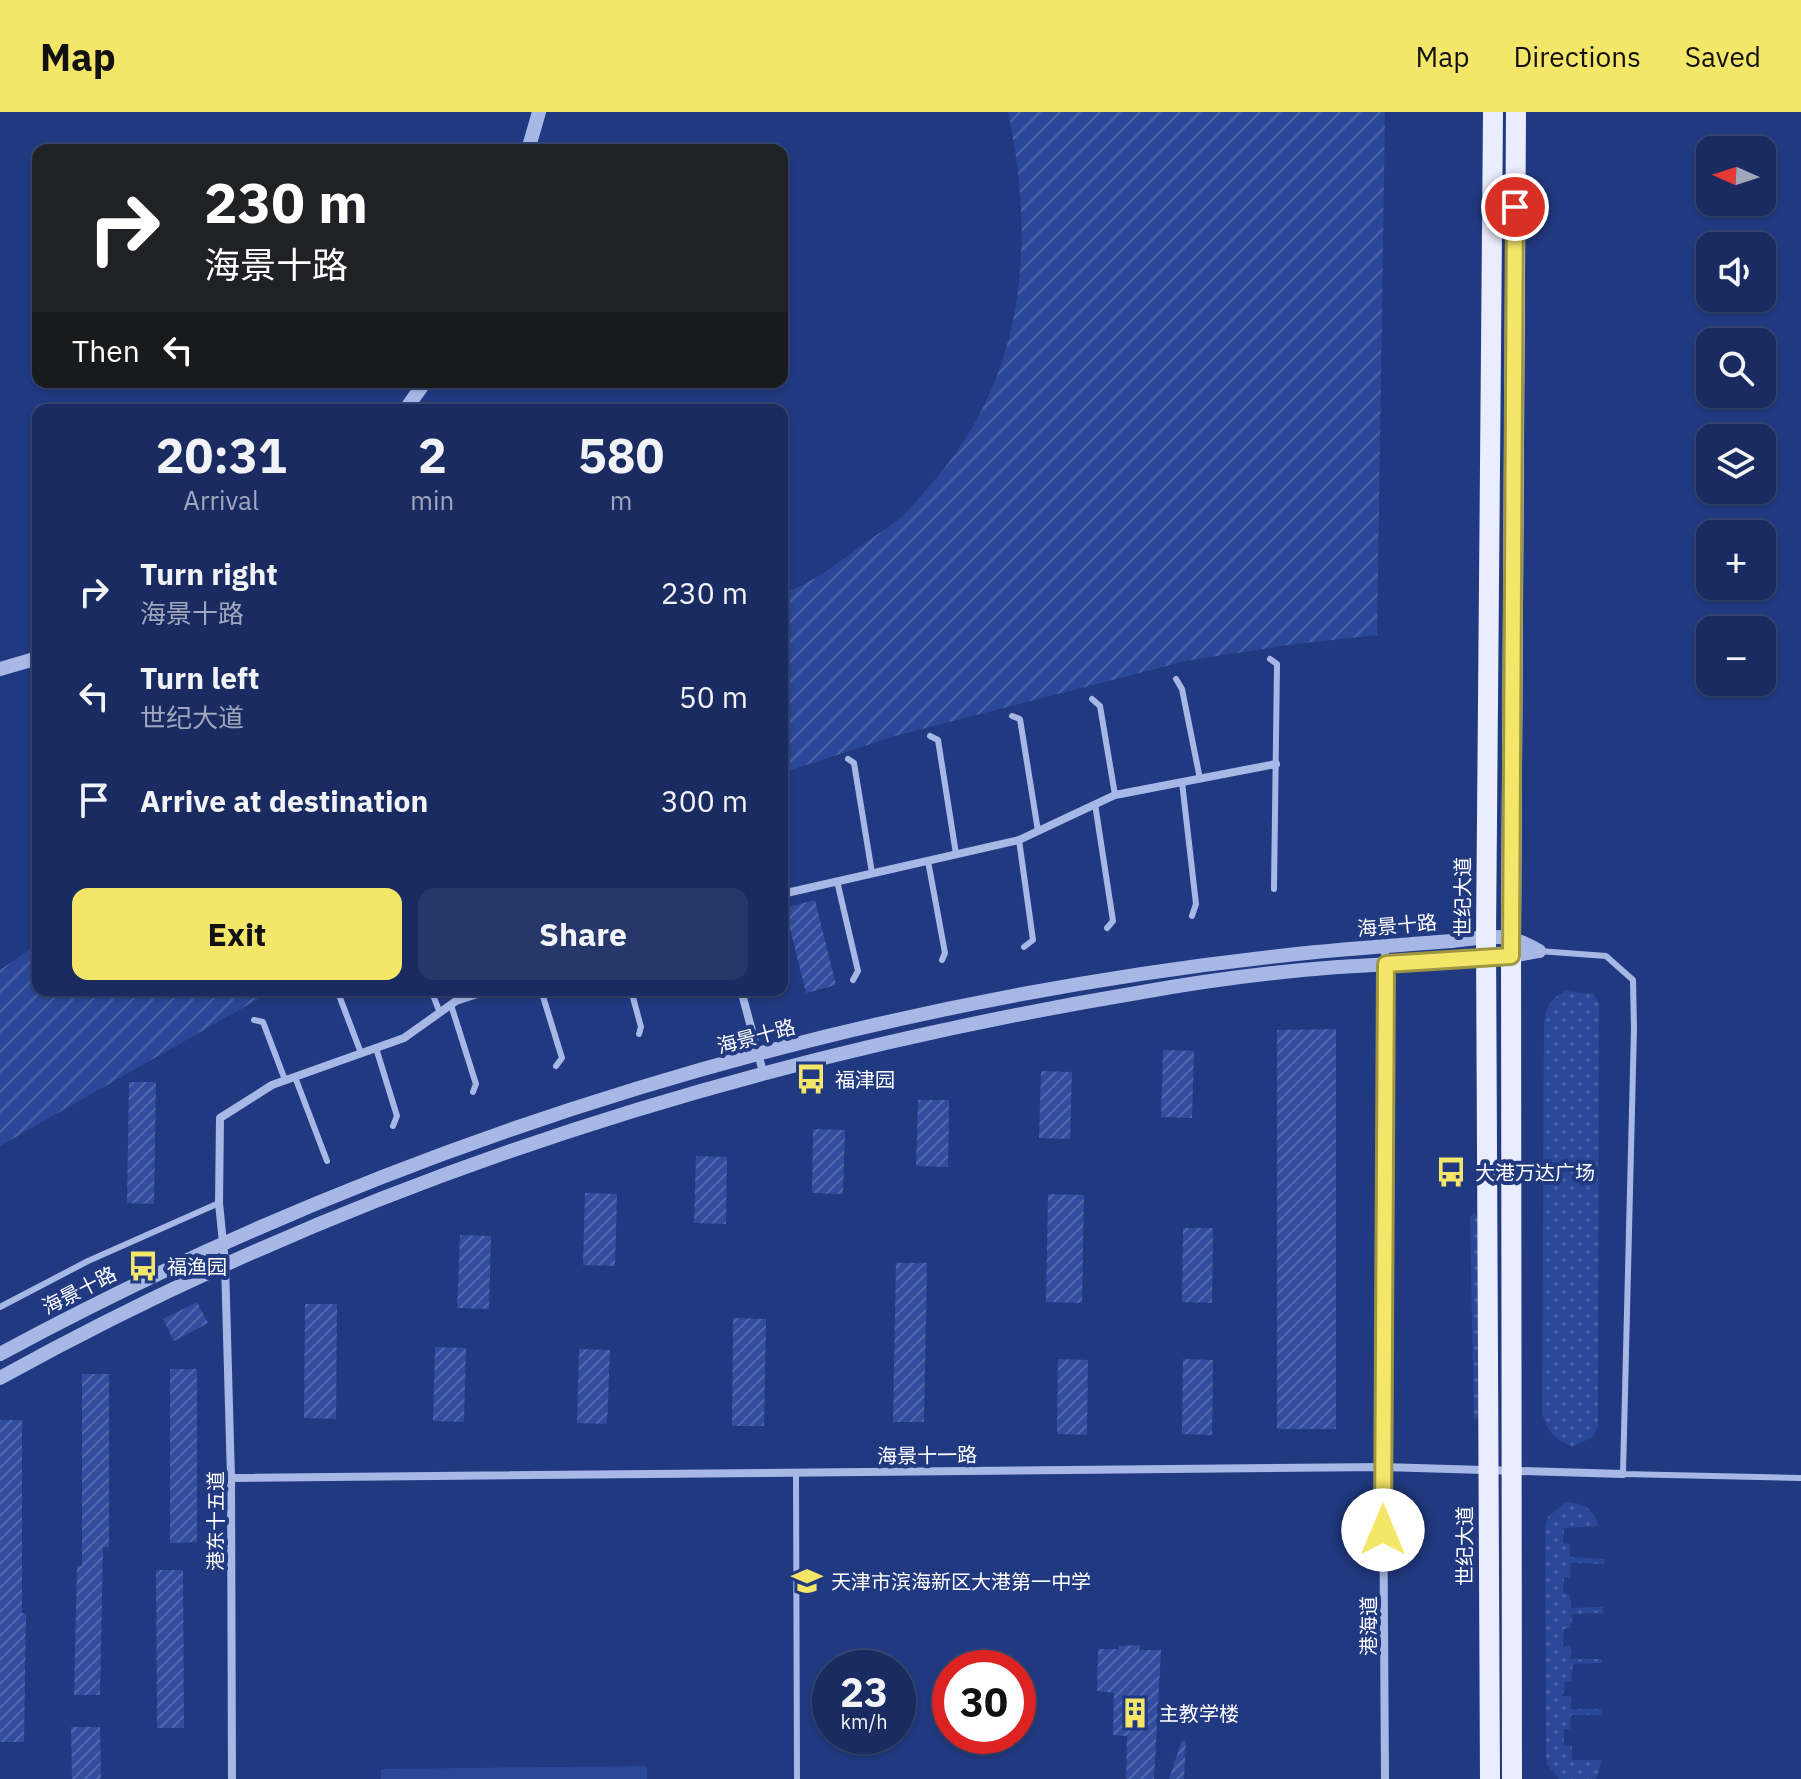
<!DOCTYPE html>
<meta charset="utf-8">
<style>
body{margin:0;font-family:"IBM Plex Sans","Noto Sans SC",sans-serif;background:#263769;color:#f1f3f6;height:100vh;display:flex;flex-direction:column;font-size:30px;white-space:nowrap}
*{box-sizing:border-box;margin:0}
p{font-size:26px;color:#9fa7bd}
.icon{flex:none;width:44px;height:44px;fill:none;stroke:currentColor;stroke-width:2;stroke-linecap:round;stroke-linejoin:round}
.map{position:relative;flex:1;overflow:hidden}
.details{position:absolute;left:32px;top:292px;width:756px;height:592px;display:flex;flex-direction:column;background:#192b60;border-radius:16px;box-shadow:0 2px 6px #0004,0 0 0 2px #374775}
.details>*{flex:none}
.hud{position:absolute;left:32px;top:32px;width:756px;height:244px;border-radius:16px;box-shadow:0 2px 6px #0004,0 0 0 2px #374775;background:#202124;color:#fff;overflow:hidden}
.needle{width:52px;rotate:273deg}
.tools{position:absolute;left:1696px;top:24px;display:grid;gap:16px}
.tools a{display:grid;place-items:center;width:80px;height:80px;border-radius:16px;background:#192b60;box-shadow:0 2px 6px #0004,0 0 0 2px #374775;font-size:40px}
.speed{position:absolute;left:812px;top:1538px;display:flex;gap:16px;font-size:40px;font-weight:700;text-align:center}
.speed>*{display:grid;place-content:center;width:104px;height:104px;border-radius:50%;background:#192b60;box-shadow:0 2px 6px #0004,0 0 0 2px #374775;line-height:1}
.speed small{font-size:20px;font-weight:400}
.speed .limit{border:12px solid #d22;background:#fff;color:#111}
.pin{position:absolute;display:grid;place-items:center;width:68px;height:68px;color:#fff;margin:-34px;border:4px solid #fff;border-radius:50%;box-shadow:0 2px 8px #0007}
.me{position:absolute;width:88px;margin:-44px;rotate:0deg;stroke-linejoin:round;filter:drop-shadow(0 0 6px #0008)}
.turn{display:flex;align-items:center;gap:28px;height:168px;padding:0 40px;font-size:36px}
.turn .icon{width:104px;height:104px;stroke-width:2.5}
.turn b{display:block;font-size:56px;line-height:68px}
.then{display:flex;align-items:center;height:76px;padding:0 40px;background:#0003;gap:16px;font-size:30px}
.eta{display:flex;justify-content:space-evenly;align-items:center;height:136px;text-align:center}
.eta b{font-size:48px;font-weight:700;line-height:56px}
.primary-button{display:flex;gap:16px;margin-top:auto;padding:16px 40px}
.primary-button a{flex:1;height:92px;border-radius:16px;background:#f4e669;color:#111;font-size:32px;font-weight:700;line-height:92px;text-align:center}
.primary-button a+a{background:#263769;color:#f1f3f6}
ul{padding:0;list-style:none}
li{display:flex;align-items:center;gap:24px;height:104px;padding:0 40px}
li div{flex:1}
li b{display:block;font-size:30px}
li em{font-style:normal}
header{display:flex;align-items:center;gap:48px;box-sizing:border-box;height:112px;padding:0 40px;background:#f4e669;color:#111}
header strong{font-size:38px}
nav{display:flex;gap:44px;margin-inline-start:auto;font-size:28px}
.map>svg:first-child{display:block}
.grass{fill:url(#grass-dots)}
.garden{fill:url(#garden-furrows)}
.pitch{fill:#2b4898}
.building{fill:url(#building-hatch)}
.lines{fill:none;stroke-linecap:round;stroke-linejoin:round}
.service{stroke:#a7b8e7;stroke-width:6}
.minor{stroke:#a7b8e7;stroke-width:8}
.tertiary{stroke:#a7b8e7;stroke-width:14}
.primary{stroke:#e9edfd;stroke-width:20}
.route-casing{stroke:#9f9644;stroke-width:20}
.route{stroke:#f4e669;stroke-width:14}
.labels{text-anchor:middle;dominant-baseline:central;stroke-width:8;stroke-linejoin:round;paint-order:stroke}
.street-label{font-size:20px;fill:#fff;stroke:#213980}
.poi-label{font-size:20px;fill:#fff;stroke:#213980;text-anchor:start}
</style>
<header>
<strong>Map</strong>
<nav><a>Map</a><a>Directions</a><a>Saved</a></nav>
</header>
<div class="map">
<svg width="1801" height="1667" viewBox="0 0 1801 1667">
<defs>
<pattern id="grass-dots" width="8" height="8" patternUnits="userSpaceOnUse" patternTransform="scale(2)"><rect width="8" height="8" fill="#2b4898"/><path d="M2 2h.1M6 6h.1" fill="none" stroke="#4b63a7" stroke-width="1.8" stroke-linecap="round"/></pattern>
<pattern id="garden-furrows" width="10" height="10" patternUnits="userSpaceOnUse" patternTransform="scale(2)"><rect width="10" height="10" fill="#2b4898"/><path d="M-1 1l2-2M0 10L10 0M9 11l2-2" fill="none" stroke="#4b63a7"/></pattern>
<pattern id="building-hatch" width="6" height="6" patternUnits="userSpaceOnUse" patternTransform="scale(2)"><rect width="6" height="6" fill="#314d9e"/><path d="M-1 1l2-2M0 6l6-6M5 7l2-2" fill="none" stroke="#5068ad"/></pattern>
</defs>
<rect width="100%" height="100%" fill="#213980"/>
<g class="grass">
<path d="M1566,879L1594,882L1599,892L1598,1314L1594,1324L1573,1335C1554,1327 1548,1320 1542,1301L1544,909C1547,893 1551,886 1566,879Z"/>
<polygon points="1474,1100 1478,1105 1479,1306 1474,1308 1470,1105"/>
<path d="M1566,1390C1585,1391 1593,1397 1599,1414L1564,1416L1563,1431L1570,1432V1445L1605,1447L1604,1452L1571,1451L1570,1465L1564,1466L1563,1481L1570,1483L1571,1496L1603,1495V1501L1572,1502L1571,1516L1564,1517L1563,1534H1571V1547H1602V1551L1573,1552L1571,1569L1565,1570L1563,1584H1571V1597H1602L1601,1603H1571L1570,1617H1564V1634H1572V1648H1602L1596,1667H1559L1547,1652L1546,1644L1545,1413L1548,1405Z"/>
</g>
<g class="garden">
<path d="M1008,0H1385L1377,523L1287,533L1186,549L895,624L782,661V482C816,469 835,453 864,432C876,423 888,416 899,407C910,398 919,386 928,376C1024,270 1037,135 1008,0Z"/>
<polygon points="38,832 38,878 274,878 0,1034 0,858"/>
</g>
<polygon class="pitch" points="647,1654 647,1667 381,1667 381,1657"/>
<g class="building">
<polygon points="815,788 836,873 806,881 785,796"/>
<polygon points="1336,917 1336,1317 1277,1317 1277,918"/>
<polygon points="1163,938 1194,939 1192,1006 1161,1005"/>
<polygon points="1041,959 1072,960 1070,1027 1039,1026"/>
<polygon points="129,970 156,970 154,1092 127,1091"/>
<polygon points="918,988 949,988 948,1055 916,1054"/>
<polygon points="813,1017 845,1018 843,1082 812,1081"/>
<polygon points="696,1044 727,1045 726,1112 694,1111"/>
<polygon points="585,1081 617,1082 615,1154 583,1153"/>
<polygon points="1048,1082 1084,1083 1082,1191 1046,1190"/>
<polygon points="1183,1116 1213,1116 1212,1191 1182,1190"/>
<polygon points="460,1123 491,1124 489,1197 457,1196"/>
<polygon points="896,1151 927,1151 924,1310 893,1310"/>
<polygon points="197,1190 208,1211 174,1229 163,1207"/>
<polygon points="305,1192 337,1192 336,1307 304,1306"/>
<polygon points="733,1206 766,1207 764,1314 732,1314"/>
<polygon points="435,1235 466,1236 464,1310 433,1309"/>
<polygon points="579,1237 610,1238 607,1312 577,1311"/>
<polygon points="1058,1247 1088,1248 1087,1323 1057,1322"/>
<polygon points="1183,1247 1213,1248 1212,1323 1182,1322"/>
<polygon points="170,1257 197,1257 197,1430 170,1431"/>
<polygon points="82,1262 109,1262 109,1435 103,1435 100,1583 74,1583 77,1454 82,1454"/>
<polygon points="0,1308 22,1308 22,1501 26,1502 24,1630 0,1630"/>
<polygon points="156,1458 183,1458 184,1616 157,1616"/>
<polygon points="1140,1533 1139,1538 1161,1538 1154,1667 1126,1667 1127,1624 1113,1623 1114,1581 1097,1579 1098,1537 1119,1537 1119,1534"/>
<polygon points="71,1615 100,1615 101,1667 72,1667"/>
<polygon points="1182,1628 1186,1629 1184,1667 1169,1667"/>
</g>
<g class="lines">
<g class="service">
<polyline points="1270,547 1277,552 1274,777"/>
<polyline points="1176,567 1182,577 1200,667"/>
<polyline points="1092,587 1100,594 1115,683"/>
<polyline points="1012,604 1020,607 1038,719"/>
<polyline points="930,624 938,628 956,742"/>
<polyline points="848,647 854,651 872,761"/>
<polyline points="1182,670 1196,792 1192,804"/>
<polyline points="1095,692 1113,809 1107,816"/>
<polyline points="1019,728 1033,828 1024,835"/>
<polyline points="928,749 945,841 942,848"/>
<polyline points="837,769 858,859 853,868"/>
<polyline points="1539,839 1606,844 1633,868 1634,916 1623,1362 1801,1366"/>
<polyline points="337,878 361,941"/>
<polyline points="431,878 440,901"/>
<polyline points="541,878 562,946 556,954"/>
<polyline points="631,878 641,915 639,922"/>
<polyline points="451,893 476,972 473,980"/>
<polyline points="254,908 263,910 285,968"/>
<polyline points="376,936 397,1004 393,1014"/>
<polyline points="295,965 327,1049"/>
<polyline points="0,1195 88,1149 219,1091"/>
<polyline points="796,1361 797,1667"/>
</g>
<g class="minor">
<polyline points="782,782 1019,728 1115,683 1276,652"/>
<polyline points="1385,833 1383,1355 1385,1667"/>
<polyline points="741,878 763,960"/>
<polyline points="231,1366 1383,1355 1623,1362"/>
<polyline points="232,1667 231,1366 225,1151 219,1091 220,1006 272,973 404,926 456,889 489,878"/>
</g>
<g class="tertiary">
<polyline points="528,38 539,0"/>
<polyline points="405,298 425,270"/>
<polyline points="0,557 38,546"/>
<path d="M0,1242C405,1023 858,886 1316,840C1362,836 1407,832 1453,829C1471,827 1492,823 1510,826C1519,828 1530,834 1539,839"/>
<path d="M0,1266C355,1069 737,948 1137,881C1203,869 1271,860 1338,855C1405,850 1474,852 1539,839"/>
</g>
<g class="primary">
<polyline points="1490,1667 1486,826 1493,0"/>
<polyline points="1512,1667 1511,826 1516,0"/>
</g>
</g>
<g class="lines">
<g class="route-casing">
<polyline id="route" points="1383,1418 1386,852 1511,844 1515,95"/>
</g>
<use href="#route" class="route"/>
</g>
<defs>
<g id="bus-bare" transform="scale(2.4)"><path d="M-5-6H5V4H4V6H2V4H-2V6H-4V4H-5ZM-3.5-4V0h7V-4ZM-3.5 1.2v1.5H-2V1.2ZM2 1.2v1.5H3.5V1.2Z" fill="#f4e669" stroke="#213980" stroke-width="2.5" paint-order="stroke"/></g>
<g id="school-bare" transform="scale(2.4)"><path d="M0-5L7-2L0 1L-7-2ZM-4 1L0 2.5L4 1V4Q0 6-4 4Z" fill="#f4e669" stroke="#213980" stroke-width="2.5" paint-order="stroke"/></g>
<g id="building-bare" transform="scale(2.4)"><path d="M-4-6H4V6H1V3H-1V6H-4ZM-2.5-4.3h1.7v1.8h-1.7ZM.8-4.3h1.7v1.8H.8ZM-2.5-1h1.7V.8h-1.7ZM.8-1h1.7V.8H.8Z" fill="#f4e669" stroke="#213980" stroke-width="2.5" paint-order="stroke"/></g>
</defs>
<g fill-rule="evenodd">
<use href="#bus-bare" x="811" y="967"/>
<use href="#bus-bare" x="1451" y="1060"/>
<use href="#bus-bare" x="143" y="1154"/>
<use href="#school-bare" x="807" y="1469"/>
<use href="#building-bare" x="1135" y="1601"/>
</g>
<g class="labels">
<g class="street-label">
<text transform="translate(1462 785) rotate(-90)">世纪大道</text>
<text transform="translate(1397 813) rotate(-5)">海景十路</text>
<text transform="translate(756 924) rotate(-15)">海景十路</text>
<text transform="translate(79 1178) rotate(-27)">海景十路</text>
<text transform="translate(927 1343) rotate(-1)">海景十一路</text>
<text transform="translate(215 1409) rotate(-90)">港东十五道</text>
<text transform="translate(1464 1434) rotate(-90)">世纪大道</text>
<text transform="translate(1368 1514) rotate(-90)">港海道</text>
</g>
<g class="poi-label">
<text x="835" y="967">福津园</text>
<text x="1475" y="1060">大港万达广场</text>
<text x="167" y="1154">福渔园</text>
<text x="831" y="1469">天津市滨海新区大港第一中学</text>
<text x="1159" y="1601">主教学楼</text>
</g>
</g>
</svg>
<div class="tools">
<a><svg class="needle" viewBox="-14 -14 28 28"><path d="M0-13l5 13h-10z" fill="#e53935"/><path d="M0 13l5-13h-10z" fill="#9fa7bd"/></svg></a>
<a><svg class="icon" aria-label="sound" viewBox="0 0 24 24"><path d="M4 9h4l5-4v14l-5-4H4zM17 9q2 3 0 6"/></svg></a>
<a><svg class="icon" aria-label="search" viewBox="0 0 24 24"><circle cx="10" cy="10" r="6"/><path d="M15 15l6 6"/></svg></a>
<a><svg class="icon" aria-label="layers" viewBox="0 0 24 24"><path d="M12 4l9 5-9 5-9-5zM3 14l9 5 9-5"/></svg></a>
<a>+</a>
<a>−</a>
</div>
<div class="speed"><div>23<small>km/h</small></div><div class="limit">30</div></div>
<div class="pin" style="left:1515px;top:95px;background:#d93025"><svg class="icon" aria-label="arrive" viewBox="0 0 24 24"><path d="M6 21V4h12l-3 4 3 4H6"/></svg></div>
<svg class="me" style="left:1383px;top:1418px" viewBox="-20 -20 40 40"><circle r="19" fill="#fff"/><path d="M0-13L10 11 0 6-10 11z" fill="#f4e669"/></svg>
<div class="hud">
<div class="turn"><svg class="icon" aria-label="right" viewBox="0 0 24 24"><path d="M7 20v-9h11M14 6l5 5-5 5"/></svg><div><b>230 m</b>海景十路</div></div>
<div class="then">Then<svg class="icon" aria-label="left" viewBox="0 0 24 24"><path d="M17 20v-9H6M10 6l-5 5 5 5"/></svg></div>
</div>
<section class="details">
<div class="eta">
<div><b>20:31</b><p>Arrival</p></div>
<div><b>2</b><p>min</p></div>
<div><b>580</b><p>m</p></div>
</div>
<ul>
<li><svg class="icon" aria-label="right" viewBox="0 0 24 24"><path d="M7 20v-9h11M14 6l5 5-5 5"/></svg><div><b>Turn right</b><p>海景十路</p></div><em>230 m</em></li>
<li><svg class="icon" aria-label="left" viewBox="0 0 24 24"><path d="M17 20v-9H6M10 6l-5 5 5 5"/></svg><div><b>Turn left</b><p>世纪大道</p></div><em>50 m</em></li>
<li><svg class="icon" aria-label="arrive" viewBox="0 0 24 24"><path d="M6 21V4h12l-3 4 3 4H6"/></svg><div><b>Arrive at destination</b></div><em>300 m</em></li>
</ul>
<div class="primary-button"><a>Exit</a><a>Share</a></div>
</section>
</div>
